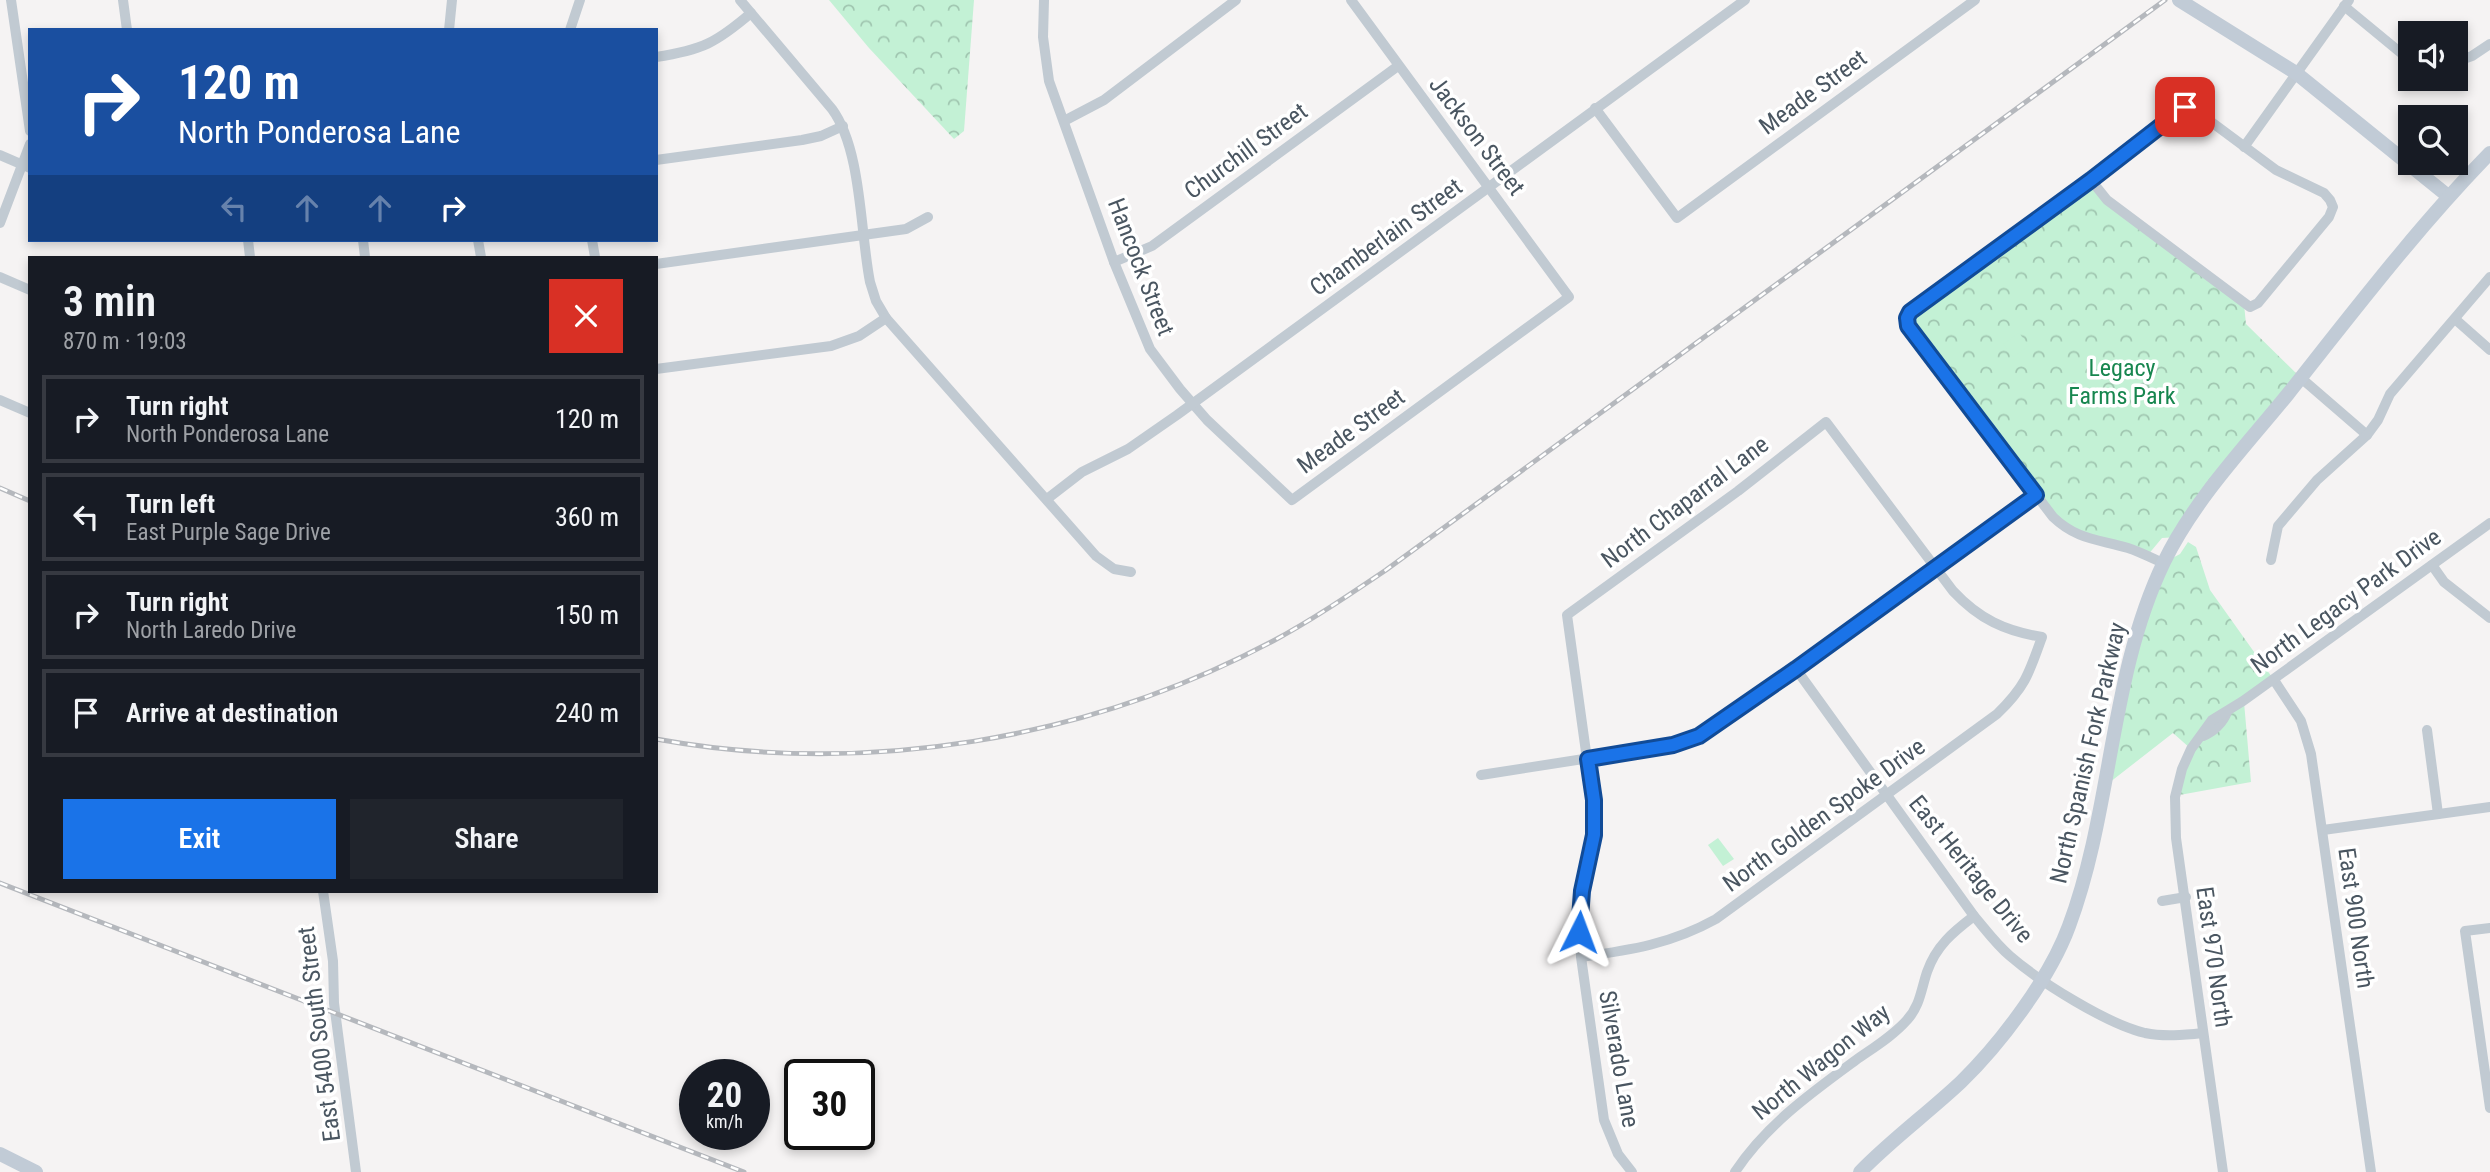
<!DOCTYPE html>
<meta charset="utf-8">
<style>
body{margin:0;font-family:"Roboto Condensed",sans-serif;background:#20242c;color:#f1f3f6;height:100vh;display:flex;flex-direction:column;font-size:26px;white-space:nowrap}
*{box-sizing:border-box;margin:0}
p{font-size:23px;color:#9ea1a6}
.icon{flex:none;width:38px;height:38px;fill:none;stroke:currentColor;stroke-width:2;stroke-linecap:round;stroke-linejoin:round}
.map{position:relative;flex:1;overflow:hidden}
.details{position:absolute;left:28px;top:256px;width:630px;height:637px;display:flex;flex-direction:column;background:#171b24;border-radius:0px;box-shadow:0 4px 10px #0003}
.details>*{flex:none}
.guide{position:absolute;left:28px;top:28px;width:630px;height:214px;border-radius:0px;box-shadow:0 4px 10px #0003;background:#1a4fa0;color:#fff;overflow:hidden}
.tools{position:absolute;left:2398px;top:21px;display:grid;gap:14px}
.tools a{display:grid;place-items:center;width:70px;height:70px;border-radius:0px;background:#171b24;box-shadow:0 4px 10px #0003;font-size:35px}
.speed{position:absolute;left:679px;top:1059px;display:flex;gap:14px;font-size:35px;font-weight:700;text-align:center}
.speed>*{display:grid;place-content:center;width:91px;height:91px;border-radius:50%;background:#171b24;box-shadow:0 4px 10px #0003;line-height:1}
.speed small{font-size:18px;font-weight:400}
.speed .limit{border:4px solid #111;border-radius:10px;background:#fff;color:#111}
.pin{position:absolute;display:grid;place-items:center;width:60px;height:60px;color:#fff;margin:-30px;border-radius:14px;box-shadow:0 4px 10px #0006}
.me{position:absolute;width:77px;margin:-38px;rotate:3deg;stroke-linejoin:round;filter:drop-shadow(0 0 5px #0008)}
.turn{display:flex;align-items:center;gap:24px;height:147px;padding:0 35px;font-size:32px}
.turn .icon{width:91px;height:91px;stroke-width:2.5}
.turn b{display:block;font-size:49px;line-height:60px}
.lanes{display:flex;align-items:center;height:66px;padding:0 35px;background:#0003;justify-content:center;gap:35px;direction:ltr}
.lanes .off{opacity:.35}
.round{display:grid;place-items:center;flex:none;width:74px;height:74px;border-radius:0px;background:#20242c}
.head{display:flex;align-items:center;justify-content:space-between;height:119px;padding:0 35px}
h1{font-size:42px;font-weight:600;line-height:52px}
.primary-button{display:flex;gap:14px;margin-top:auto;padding:14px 35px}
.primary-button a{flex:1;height:80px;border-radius:0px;background:#1a73e8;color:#fff;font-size:28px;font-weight:600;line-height:80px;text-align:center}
.primary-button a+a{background:#20242c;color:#f1f3f6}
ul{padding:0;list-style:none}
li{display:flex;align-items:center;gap:21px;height:88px;margin:0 14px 10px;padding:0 21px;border:4px solid #363941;border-radius:0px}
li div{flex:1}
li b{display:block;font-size:26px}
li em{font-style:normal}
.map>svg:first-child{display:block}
.forest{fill:url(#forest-crowns)}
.pitch{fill:#c3f1d5}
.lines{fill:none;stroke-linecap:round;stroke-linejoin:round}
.street{stroke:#c1cad2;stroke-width:10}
.secondary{stroke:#c1cbd6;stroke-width:14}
.rail-casing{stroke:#b5b8bd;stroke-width:5}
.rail{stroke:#fff;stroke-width:2.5;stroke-dasharray:8;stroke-linecap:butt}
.route-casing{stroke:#114b97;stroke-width:18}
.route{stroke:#1a73e8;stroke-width:12}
.labels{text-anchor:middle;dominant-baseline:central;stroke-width:7;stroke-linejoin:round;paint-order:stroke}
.street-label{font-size:24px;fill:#4a5661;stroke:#fff}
.park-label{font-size:24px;fill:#17864f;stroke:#fff}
</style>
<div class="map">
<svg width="2490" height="1172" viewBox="0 0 2490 1172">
<defs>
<pattern id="forest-crowns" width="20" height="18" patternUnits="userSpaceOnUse" patternTransform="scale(1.75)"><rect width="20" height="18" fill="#c3f1d5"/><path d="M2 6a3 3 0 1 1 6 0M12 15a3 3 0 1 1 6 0" fill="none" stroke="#a0c6b0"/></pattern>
</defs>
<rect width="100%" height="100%" fill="#f5f3f3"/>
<g class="forest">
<polygon points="829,0 974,0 964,131 954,139 869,48"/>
<polygon points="2091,180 2107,200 2244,304 2246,324 2301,378 2179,537 2162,538 2147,556 2066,530 1908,326 1910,312"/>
<polygon points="2188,542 2196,547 2210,590 2274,680 2244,702 2251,782 2174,796 2191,749 2173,733 2105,786 2122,697 2163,563 2180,554"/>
</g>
<g class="pitch">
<polygon points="2019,333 2029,346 2013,357 2003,344"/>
<polygon points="1718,838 1734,859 1723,866 1708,845"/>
</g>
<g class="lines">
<g class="street">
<polyline points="11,0 30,131"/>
<polyline points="123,0 127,30"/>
<path d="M740,0L832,109C862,150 860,232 870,282L876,301L886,318L1096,556L1114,569L1131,572"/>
<polyline points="1044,0 1043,37 1049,81 1114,262 1150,349 1180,389 1207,420 1292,500 1569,297 1351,0"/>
<polyline points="2344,6 2401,53 2410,57"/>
<polyline points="449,30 452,0"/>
<polyline points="570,30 580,0"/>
<path d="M656,57C702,50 716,43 751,13"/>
<polyline points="2455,62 2472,56 2490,44"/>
<polyline points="1595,108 1677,218 1975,0"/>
<polyline points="1064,121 1104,100 1236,0"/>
<polyline points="2244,147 2349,0"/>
<polyline points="0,155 30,168"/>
<polyline points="656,160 802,140 821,136 843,126"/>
<path d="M2091,180L2107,200L2250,307L2258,303L2329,217L2333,207L2330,200L2324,193L2276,170L2210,121L2200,110L2185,107L2091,180L1910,312L1907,318L1908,326L2053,517C2077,540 2098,539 2128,548C2140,552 2152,558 2163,563"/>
<polyline points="0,223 30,144"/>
<polyline points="248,240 250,257"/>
<polyline points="363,240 365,257"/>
<polyline points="478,240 481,257"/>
<polyline points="592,240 595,257"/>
<polyline points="1114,262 1152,246 1398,66"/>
<polyline points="656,264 906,229 928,217"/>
<polyline points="0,277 30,290"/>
<polyline points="2455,319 2490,350"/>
<polyline points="656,369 831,346 859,336 886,318"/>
<polyline points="2301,378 2367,435"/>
<polyline points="0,400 30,413"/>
<polyline points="1047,499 1082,472 1128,449 1177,415 1745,0"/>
<polyline points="2271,560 2278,526 2317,480 2367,435 2378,420 2390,394 2490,277"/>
<polyline points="2432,565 2444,582 2490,618"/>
<path d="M1796,669L1974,916C1986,930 1996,944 2010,956C2040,982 2107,1024 2145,1033C2164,1037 2184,1035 2203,1033"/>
<polyline points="2274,680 2301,721 2311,754 2371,1172"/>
<polyline points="2427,730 2438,814"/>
<path d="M2203,736C2213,732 2223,723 2227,712"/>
<polyline points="1481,775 1673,745 1699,736 1796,669 2036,495"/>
<polyline points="2323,830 2490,807"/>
<polyline points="323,891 333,961 334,1003 356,1172"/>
<polyline points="2162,901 2186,897"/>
<polyline points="2490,928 2465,931 2490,1108"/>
<path d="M1581,957C1631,950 1671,944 1716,919L1997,714C2025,687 2029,674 2042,637C2005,631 1979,619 1953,591L1826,422L1738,491L1567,615L1595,817L1594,835L1584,877L1580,910L1581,957L1604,1120L1618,1154L1632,1172"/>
<path d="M1735,1172C1766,1125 1811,1093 1856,1060C1873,1048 1893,1036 1907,1020C1920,1006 1921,990 1927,972C1936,946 1953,932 1974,916"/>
<polyline points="2223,1172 2176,838 2175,797 2182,769 2191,749 2212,720 2243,701 2490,523"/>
</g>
<g class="secondary">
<polyline points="2179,0 2296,73 2448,196"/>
<polyline points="0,1154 36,1172"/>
<path d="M1860,1172C1891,1140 1928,1113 1961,1082C2001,1043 2050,978 2069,926C2113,808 2109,676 2164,562C2194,500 2245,447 2288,394C2353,312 2417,228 2490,153"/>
</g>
<g class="rail-casing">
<g id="rail">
<polyline points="0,488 30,501"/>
<path d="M656,739C865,777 1087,740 1273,641C1312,620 1349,595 1386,570L2165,0"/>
<polyline points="0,883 744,1172"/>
</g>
</g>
<use href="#rail" class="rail"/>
</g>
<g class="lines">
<g class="route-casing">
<polyline id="route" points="1579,932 1582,891 1594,835 1594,800 1588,759 1673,745 1699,736 1796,669 2036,495 1908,326 1907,318 1910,312 2091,180 2185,107"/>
</g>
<use href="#route" class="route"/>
</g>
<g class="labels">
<g class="street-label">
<text transform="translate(1813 92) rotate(-36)">Meade Street</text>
<text transform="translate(1477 136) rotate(53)">Jackson Street</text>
<text transform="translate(1246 151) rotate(-36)">Churchill Street</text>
<text transform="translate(1386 237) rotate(-36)">Chamberlain Street</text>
<text transform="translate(1141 267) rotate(69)">Hancock Street</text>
<text transform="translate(1351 431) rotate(-36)">Meade Street</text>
<text transform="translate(1685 502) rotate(-37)">North Chaparral Lane</text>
<text transform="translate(2346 601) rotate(-36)">North Legacy Park Drive</text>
<text transform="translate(2088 753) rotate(-77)">North Spanish Fork Parkway</text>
<text transform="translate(1824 815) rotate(-36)">North Golden Spoke Drive</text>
<text transform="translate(1971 869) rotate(51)">East Heritage Drive</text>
<text transform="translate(2356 918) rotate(82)">East 900 North</text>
<text transform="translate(2214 957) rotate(82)">East 970 North</text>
<text transform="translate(319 1034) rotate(-97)">East 5400 South Street</text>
<text transform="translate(1619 1059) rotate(80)">Silverado Lane</text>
<text transform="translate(1821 1062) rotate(-39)">North Wagon Way</text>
</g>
<g class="park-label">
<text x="2122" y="368">Legacy<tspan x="2122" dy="28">Farms Park</tspan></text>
</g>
</g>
</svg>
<div class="tools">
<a><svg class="icon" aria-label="sound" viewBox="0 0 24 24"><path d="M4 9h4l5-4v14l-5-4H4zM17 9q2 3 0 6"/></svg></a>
<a><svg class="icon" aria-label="search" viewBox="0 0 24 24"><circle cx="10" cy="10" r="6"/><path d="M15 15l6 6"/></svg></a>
</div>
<div class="speed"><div>20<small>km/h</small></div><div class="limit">30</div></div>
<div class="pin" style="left:2185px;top:107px;background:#d93025"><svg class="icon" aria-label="arrive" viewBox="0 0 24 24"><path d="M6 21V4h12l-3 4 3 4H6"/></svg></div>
<svg class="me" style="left:1579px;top:932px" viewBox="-20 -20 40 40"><path d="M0-17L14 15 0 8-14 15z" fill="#1a73e8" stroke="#fff" stroke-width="4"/></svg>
<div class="guide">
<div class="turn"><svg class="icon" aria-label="right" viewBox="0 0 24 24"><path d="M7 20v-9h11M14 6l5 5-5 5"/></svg><div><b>120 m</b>North Ponderosa Lane</div></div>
<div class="lanes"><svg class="icon off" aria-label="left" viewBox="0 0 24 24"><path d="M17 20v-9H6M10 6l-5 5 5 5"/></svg><svg class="icon off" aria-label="ahead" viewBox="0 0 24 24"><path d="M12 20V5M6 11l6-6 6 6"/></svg><svg class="icon off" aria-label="ahead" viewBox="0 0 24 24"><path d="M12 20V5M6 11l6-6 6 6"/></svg><svg class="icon" aria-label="right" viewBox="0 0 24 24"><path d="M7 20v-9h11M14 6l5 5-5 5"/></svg></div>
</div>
<section class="details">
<div class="head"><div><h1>3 min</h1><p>870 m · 19:03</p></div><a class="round" style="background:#d93025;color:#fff"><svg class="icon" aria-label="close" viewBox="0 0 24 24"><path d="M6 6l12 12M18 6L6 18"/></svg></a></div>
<ul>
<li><svg class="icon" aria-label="right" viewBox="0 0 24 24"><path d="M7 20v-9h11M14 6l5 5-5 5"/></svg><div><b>Turn right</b><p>North Ponderosa Lane</p></div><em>120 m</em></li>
<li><svg class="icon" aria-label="left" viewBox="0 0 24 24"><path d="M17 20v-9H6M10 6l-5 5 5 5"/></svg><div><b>Turn left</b><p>East Purple Sage Drive</p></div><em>360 m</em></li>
<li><svg class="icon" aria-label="right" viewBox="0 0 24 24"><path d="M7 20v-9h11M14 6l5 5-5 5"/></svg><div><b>Turn right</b><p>North Laredo Drive</p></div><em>150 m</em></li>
<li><svg class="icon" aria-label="arrive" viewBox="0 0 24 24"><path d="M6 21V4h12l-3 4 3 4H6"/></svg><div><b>Arrive at destination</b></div><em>240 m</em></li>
</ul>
<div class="primary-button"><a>Exit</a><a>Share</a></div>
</section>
</div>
